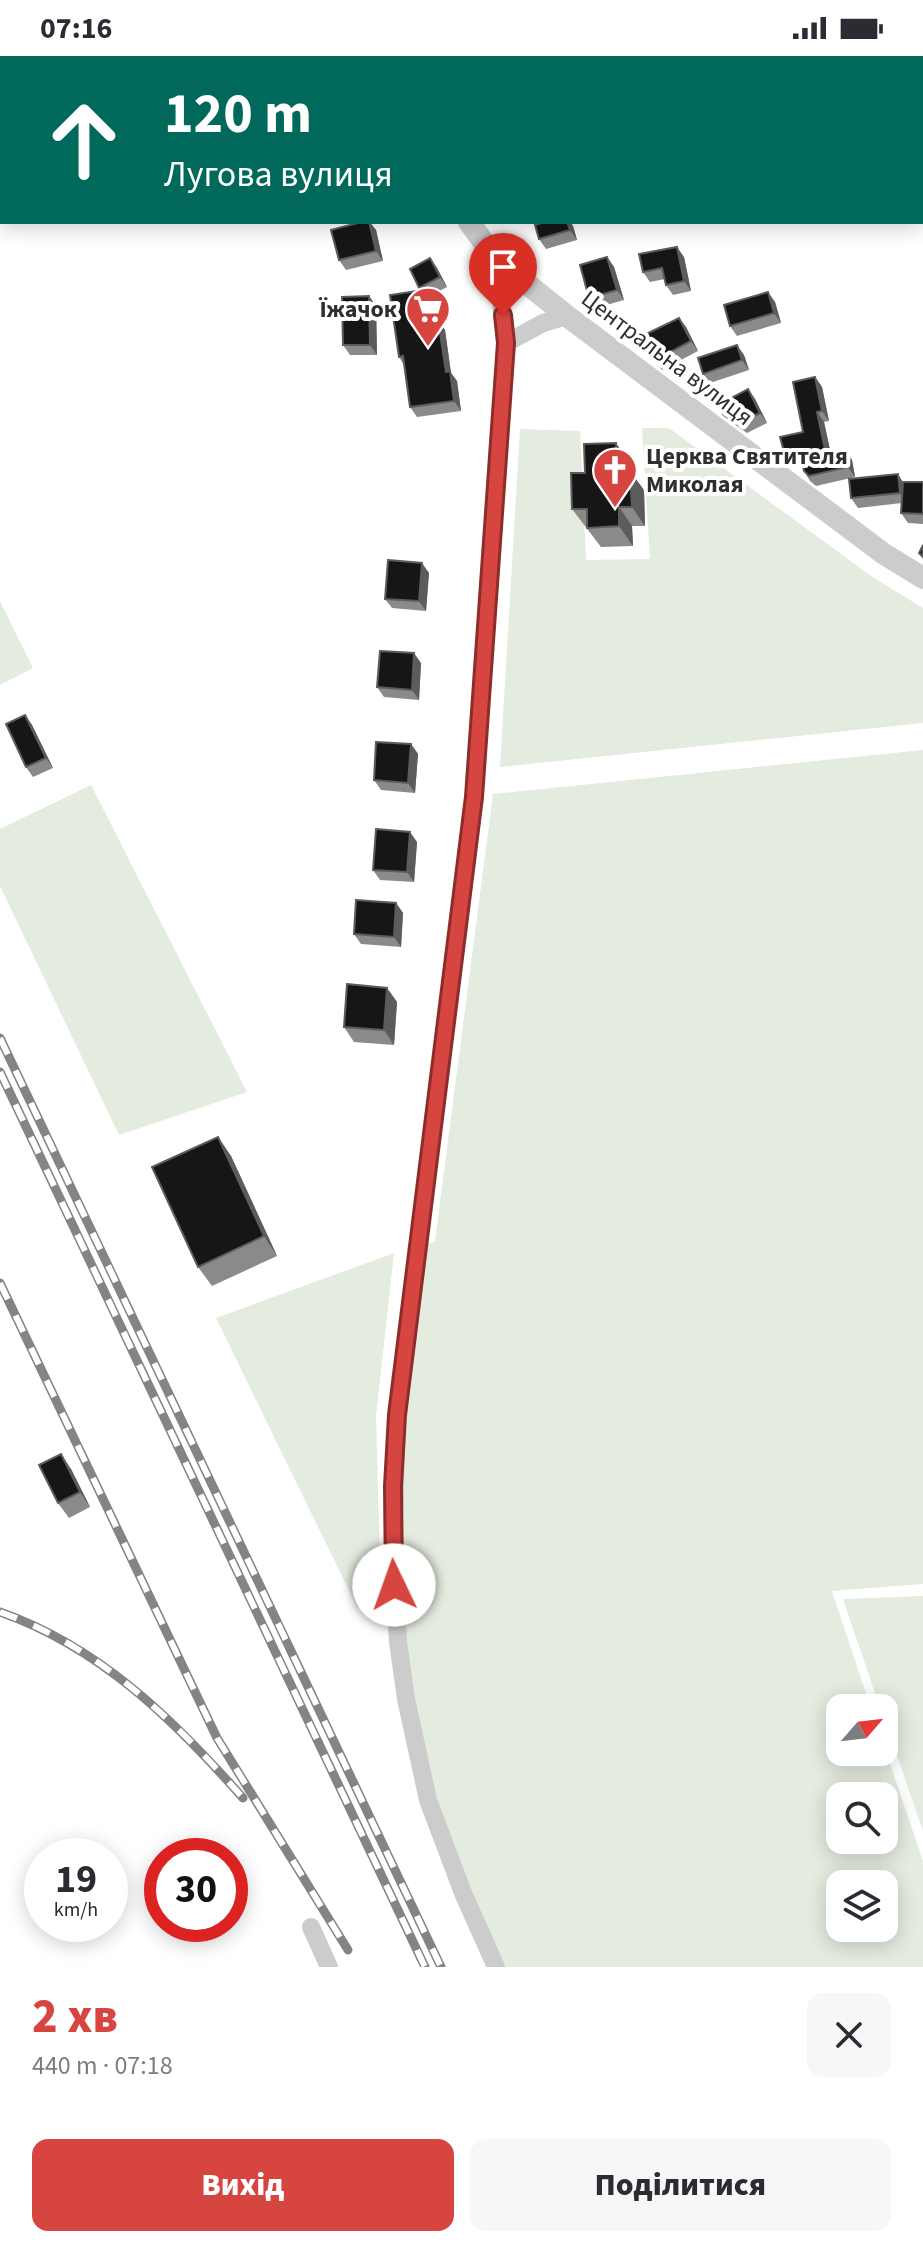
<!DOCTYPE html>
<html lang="uk">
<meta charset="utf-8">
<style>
body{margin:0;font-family:"Source Sans 3",sans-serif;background:#f7f7f7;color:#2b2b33;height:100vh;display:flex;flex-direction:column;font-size:30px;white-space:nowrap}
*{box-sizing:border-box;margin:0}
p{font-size:26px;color:#7c7c81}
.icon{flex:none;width:44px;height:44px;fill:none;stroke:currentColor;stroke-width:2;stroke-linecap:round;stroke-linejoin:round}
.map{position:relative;height:1911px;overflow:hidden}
.panel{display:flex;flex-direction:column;background:#fff;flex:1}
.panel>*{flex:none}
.banner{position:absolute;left:0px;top:0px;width:924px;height:168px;box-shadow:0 4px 20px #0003;background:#00695c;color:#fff;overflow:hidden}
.needle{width:52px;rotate:62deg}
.buttons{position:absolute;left:826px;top:1638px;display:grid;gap:16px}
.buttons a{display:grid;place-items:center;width:72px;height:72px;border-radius:16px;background:#fff;box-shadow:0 4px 20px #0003;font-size:40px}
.speed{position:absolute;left:24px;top:1782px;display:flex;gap:16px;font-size:40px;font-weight:700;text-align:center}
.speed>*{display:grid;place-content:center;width:104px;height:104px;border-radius:50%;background:#fff;box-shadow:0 4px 20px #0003;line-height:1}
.speed small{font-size:20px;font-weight:400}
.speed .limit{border:12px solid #d22;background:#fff;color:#111}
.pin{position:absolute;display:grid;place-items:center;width:68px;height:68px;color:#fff;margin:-82px -34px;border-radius:50% 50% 50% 0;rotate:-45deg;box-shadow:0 0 8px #0007}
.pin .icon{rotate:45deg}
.me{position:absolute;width:88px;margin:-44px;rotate:357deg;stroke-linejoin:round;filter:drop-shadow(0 0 6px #0008)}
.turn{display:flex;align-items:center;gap:28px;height:168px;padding:0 32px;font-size:36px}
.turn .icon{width:104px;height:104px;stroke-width:2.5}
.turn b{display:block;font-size:56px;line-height:68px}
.round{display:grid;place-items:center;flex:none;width:84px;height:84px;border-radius:16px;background:#f7f7f7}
.summary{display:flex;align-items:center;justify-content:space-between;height:136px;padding:0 32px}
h1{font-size:48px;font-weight:800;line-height:60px;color:#d74541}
.cta{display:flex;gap:16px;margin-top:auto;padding:16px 32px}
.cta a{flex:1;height:92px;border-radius:16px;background:#d74541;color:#fff;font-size:32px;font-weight:800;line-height:92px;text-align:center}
.cta a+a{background:#f7f7f7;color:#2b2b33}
.status{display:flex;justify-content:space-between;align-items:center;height:56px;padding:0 40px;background:#fff;direction:ltr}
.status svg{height:22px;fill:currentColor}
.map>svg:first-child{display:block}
.green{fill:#e4ebdf;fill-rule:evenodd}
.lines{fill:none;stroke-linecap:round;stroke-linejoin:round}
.minor{stroke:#ccc;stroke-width:18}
.tertiary{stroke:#ccc;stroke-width:22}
.rail-casing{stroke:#848484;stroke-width:9}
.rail{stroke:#fff;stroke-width:6;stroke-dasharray:18;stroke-linecap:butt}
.wall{fill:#8a8a8a}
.shaded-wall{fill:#5c5c5c}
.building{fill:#161616;stroke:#5c5c5c;stroke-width:2}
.route-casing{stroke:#8c2d2a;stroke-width:20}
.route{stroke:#d74541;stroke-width:14}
.labels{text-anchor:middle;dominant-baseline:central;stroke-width:8;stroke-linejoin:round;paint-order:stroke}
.poi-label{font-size:24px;font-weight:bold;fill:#2f2f2f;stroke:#fff;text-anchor:end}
.street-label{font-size:24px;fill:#2f2f2f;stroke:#fff}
</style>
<div class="status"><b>07:16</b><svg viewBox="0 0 49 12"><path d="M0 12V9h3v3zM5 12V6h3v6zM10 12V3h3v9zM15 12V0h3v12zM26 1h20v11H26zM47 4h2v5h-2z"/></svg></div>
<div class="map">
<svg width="923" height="1911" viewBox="0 0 923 1911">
<rect width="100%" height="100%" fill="#fff"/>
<g class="green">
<polygon points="642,372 669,372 871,520 923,552 923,667 500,711 520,373 580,375 586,504 650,503"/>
<polygon points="0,545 33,612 0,629"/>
<path d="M923,694V1528L832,1535L871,1652H840V1696H884V1690L923,1805V1911H503C480,1855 454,1800 437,1742C406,1635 392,1506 401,1394C407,1326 416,1258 424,1190L435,1185L493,738ZM840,1740H884V1784H840ZM840,1828H884V1872H840Z"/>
<polygon points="91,729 247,1036 119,1079 0,830 0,773"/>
<polygon points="394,1197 376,1360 380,1503 374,1550 370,1555 357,1551 216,1262"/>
<polygon points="923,1540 923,1775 884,1662 884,1652 880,1652 843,1543"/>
</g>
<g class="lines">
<g class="minor">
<polyline points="829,0 829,2"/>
<polyline points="922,43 923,43"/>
<polyline points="506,287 543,267 567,260"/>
<polyline points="311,1871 329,1911"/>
<polyline points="496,1911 463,1837 428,1744 406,1643 398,1586 393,1500 397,1359 474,741 506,287 496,203"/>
</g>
<g class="tertiary">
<polyline points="355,0 356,2"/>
<polyline points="469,166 496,203 567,260 884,498 923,522"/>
</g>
<g class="rail-casing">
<g id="rail">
<polyline points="0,982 441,1911"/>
<polyline points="0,1016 425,1911"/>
<polyline points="0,1227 217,1682 348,1894"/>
<path d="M0,1556C100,1591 174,1664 243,1742"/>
</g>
</g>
<use href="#rail" class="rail"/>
</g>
<g class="wall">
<polygon points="362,166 370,166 376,174 383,205 346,214 339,204"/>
<polygon points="545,166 570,166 573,170 577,184 546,193 539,183"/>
<polygon points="607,201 614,211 624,244 596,252 589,242"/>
<polygon points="684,201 691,235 673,239 666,229 665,223 650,226 643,216"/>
<polygon points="430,202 437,212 447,231 428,241 430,244 433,265 438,264 445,274 451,317 457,325 461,355 417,361 410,351 404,309 399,301 421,234 419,232"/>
<polygon points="369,240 376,250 377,299 350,299 343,289"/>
<polygon points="775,246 781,267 737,280 730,270"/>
<polygon points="679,262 686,271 698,295 662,314 655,304"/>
<polygon points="744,299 749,314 710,327 703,318"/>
<polygon points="815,321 822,331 829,365 824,366 831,398 845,394 852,404 855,421 816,430 810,425 804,415 801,404 791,406 784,396 803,376"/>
<polygon points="748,333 755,343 767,367 747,377 723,360 716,350"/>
<polygon points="629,406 629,415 644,434 645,470 632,470 633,490 601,491 572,453 585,417"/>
<polygon points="903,426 923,426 923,468 908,467 901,457 902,447 858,452 851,442"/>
<polygon points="429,517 426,555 392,552 385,543"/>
<polygon points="421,607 419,644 384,641 377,631"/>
<polygon points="25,659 32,669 53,712 33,721 26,711"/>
<polygon points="411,688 418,698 415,737 381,734 374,724"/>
<polygon points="417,786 414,826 380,824 373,814"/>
<polygon points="396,847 403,857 401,891 361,888 354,878"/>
<polygon points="387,932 397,946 394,989 354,986 344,971"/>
<polygon points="218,1081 231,1100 277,1200 212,1230 198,1211"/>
<polygon points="71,1413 90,1451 69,1462 58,1447"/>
</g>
<g class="shaded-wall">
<polygon points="369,166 376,174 383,205 376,195"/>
<polygon points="567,166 570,166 573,170 577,184 570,174"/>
<polygon points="677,191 684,201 691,235 684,225"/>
<polygon points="607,201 614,211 624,244 617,234"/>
<polygon points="430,202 437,212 447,231 440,221"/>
<polygon points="424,234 430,244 435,276 428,266"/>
<polygon points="768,236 775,246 781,267 774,257"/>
<polygon points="369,240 376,250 377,299 370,289"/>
<polygon points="679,262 686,271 698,295 691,285"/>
<polygon points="438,264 445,274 451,317 457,325 461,355 454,345 446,316"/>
<polygon points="737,289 744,299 749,314 742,304"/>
<polygon points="815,321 822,331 829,365 822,355"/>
<polygon points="748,333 755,343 767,367 760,357"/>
<polygon points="817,356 824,366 833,408 826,398"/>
<polygon points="616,387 629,406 630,435 617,415"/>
<polygon points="845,394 852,404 855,421 848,411"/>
<polygon points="630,415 644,434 645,470 632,451"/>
<polygon points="898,418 904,428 907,447 900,437"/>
<polygon points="619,451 632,470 633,490 619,470"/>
<polygon points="422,507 429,517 426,555 419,545"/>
<polygon points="414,597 421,607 419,644 412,634"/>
<polygon points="25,659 32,669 53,712 46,702"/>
<polygon points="411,688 418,698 415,737 408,727"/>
<polygon points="410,776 417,786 414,826 407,816"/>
<polygon points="396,847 403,857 401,891 394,881"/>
<polygon points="387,932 397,946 394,989 384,974"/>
<polygon points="218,1081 231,1100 277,1200 264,1180"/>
<polygon points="61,1398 71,1413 90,1451 80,1436"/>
</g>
<g class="building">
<polygon points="362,166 369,166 376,195 339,204 331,174"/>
<polygon points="545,166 567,166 570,174 539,183 535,169"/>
<polygon points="677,191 684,225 666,229 662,212 643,216 639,198"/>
<polygon points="607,201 617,234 589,242 580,209"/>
<polygon points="430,202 440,221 419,232 410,213"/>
<polygon points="424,234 428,266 438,264 446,316 450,315 454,345 410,351 403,300 399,301 390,239"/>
<polygon points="768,236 774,257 730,270 724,249"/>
<polygon points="369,240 370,289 343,289 342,241"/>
<polygon points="679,262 691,285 655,304 642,280"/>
<polygon points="737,289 742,304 703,318 698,302"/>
<polygon points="815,321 822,355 817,356 826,398 845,394 848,411 809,420 804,415 799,393 784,396 780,381 803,376 793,326"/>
<polygon points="748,333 760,357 740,367 716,350"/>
<polygon points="616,387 617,415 630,415 632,451 619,451 619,470 587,472 587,453 572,453 571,417 585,417 584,388"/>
<polygon points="898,418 900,437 851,442 849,423"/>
<polygon points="903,426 923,426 923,458 901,457"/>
<polygon points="923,489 923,501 919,497"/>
<polygon points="388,504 422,507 419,545 385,543"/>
<polygon points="380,595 414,597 412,634 377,631"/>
<polygon points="25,659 46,702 26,711 6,668"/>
<polygon points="376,686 411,688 408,727 374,724"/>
<polygon points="376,773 410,776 407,816 373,814"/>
<polygon points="356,844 396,847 394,881 354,878"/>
<polygon points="347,928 387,932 384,974 344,971"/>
<polygon points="218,1081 264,1180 198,1211 152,1111"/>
<polygon points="61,1398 80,1436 58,1447 39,1409"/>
</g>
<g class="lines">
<g class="route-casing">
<polyline id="route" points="394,1529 393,1430 397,1359 474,741 506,287 503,259"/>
</g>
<use href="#route" class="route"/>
</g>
<defs>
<g id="supermarket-pin" transform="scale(2.3)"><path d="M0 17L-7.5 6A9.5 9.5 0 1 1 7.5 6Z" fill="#d74541" stroke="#fff"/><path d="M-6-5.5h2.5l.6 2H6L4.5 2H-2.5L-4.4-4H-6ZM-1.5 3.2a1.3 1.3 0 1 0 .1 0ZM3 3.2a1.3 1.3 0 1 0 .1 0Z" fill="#fff"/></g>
<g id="church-pin" transform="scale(2.3)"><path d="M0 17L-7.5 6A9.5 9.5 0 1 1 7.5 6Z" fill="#d74541" stroke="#fff"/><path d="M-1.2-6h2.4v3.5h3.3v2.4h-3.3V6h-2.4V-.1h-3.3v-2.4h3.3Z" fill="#fff"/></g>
</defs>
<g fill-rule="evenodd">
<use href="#supermarket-pin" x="428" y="253"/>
<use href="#church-pin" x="615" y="414"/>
</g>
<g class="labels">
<g class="poi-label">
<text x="397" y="253">Їжачок</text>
<text x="646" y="400" text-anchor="start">Церква Святителя<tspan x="646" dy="28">Миколая</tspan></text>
</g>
<g class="street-label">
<text transform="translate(667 302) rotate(37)">Центральна вулиця</text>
</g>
</g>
</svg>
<div class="buttons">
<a><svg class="needle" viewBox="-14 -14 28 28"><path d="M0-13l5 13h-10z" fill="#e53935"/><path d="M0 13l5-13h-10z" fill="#7c7c81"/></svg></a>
<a><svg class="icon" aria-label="search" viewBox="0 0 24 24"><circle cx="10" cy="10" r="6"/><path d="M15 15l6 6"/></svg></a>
<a><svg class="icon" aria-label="layers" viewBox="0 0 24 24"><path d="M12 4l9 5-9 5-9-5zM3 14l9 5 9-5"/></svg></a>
</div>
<div class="speed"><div>19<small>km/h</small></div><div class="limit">30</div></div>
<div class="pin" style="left:503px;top:259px;background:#d93025"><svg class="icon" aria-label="arrive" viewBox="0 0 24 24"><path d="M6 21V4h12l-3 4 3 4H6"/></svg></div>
<svg class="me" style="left:394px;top:1529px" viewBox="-20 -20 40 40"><circle r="19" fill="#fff"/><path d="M0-13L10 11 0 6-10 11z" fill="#d74541"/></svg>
<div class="banner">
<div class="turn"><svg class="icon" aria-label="ahead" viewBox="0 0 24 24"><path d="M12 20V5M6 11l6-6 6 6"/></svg><div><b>120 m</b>Лугова вулиця</div></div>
</div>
</div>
<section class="panel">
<div class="summary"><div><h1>2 хв</h1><p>440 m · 07:18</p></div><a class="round"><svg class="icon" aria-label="close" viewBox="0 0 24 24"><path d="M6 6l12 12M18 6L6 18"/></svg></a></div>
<div class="cta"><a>Вихід</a><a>Поділитися</a></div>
</section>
